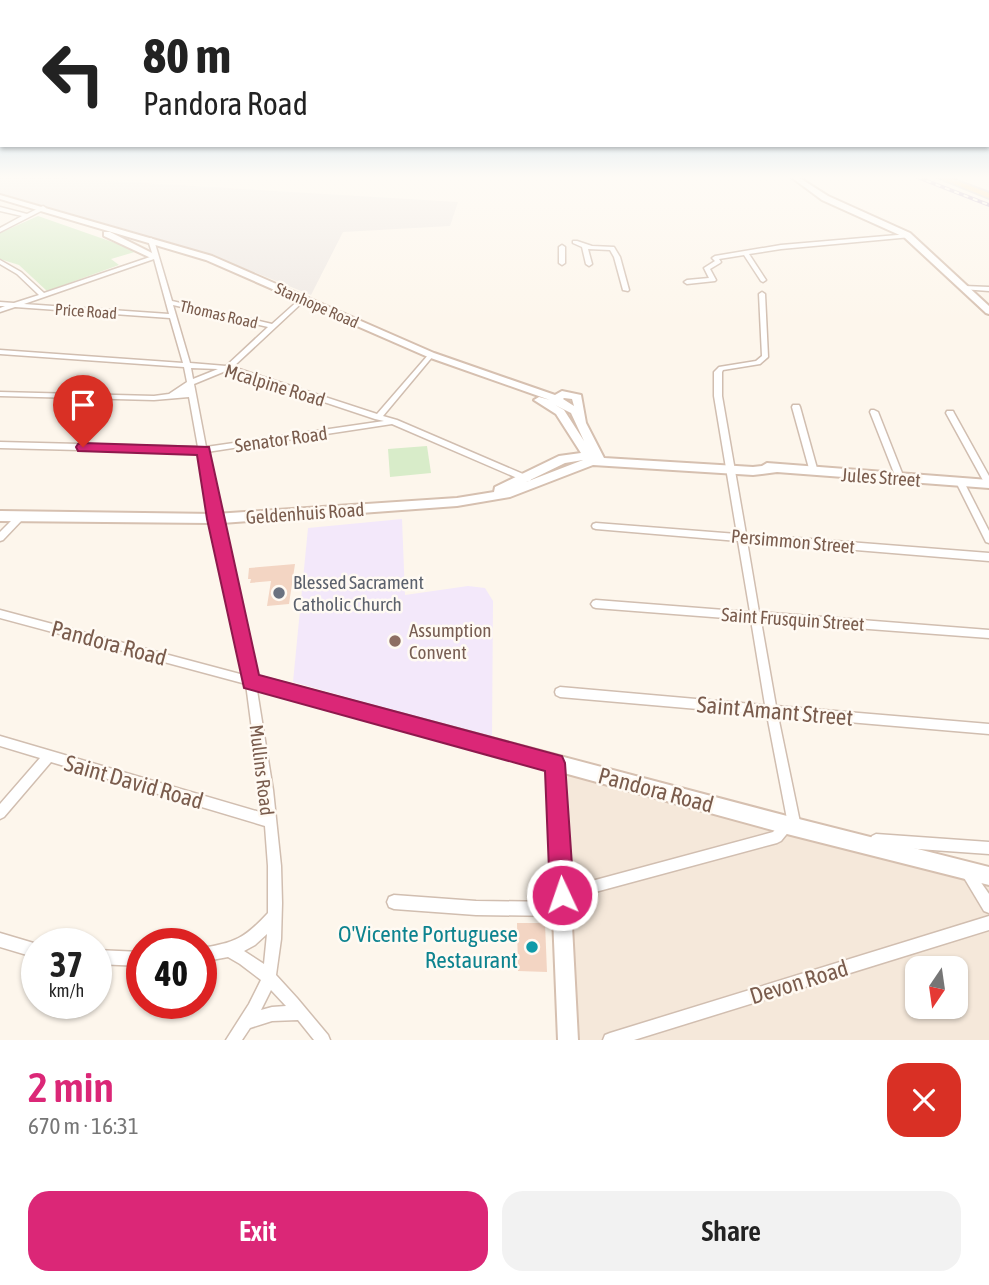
<!DOCTYPE html>
<meta charset="utf-8">
<style>
body{margin:0;font-family:"Asap Condensed",sans-serif;background:#f2f2f2;color:#222;height:100vh;display:flex;flex-direction:column;font-size:26px;white-space:nowrap}
*{box-sizing:border-box;margin:0}
p{font-size:23px;color:#767676}
.icon{flex:none;width:38px;height:38px;fill:none;stroke:currentColor;stroke-width:2;stroke-linecap:round;stroke-linejoin:round}
.map{position:relative;height:1040px;overflow:hidden}
.panel{display:flex;flex-direction:column;background:#fff;flex:1}
.panel>*{flex:none}
.hud{position:absolute;left:0px;top:0px;width:990px;height:147px;box-shadow:0 2px 5px #0004;background:#fff;color:#222;overflow:hidden}
.needle{width:46px;rotate:193deg}
.fabs{position:absolute;left:905px;top:956px;display:grid;gap:14px}
.fabs a{display:grid;place-items:center;width:63px;height:63px;border-radius:14px;background:#fff;box-shadow:0 2px 5px #0004;font-size:35px}
.speed{position:absolute;left:21px;top:928px;display:flex;gap:14px;font-size:35px;font-weight:700;text-align:center}
.speed>*{display:grid;place-content:center;width:91px;height:91px;border-radius:50%;background:#fff;box-shadow:0 2px 5px #0004;line-height:1}
.speed small{font-size:18px;font-weight:400}
.speed .limit{border:10px solid #d22;background:#fff;color:#111}
.pin{position:absolute;display:grid;place-items:center;width:60px;height:60px;color:#fff;margin:-72px -30px;border-radius:50% 50% 50% 0;rotate:-45deg;box-shadow:0 0 7px #0007}
.pin .icon{rotate:45deg}
.me{position:absolute;width:77px;margin:-38px;rotate:357deg;stroke-linejoin:round;filter:drop-shadow(0 0 5px #0008)}
.turn{display:flex;align-items:center;gap:24px;height:147px;padding:0 28px;font-size:32px}
.turn .icon{width:91px;height:91px;stroke-width:2.5}
.turn b{display:block;font-size:49px;line-height:60px}
.round{display:grid;place-items:center;flex:none;width:74px;height:74px;border-radius:21px;background:#f2f2f2}
.summary{display:flex;align-items:center;justify-content:space-between;height:119px;padding:0 28px}
h1{font-size:42px;font-weight:600;line-height:52px;color:#db2777}
.button{display:flex;gap:14px;margin-top:auto;padding:14px 28px}
.button a{flex:1;height:80px;border-radius:21px;background:#db2777;color:#fff;font-size:28px;font-weight:600;line-height:80px;text-align:center}
.button a+a{background:#f2f2f2;color:#222}
.map>svg:first-child{display:block}
.residential{fill:#f5e8da;fill-rule:evenodd}
.industrial{fill:#efe9e4}
.education{fill:#f3e8fa}
.green{fill:#d8ecc9}
.building{fill:#f3d5c3}
.lines{fill:none;stroke-linecap:round;stroke-linejoin:round}
.street-casing{stroke:#d1beb0;stroke-width:3}
.secondary-casing{stroke:#d6c0b0;stroke-width:4}
.primary-casing{stroke:#dad1cd;stroke-width:4}
.street{fill:#fff;fill-rule:evenodd}
.secondary{fill:#fff;fill-rule:evenodd}
.primary{fill:#fbd9a5;fill-rule:evenodd}
.rail-casing{stroke:#b9a8c9;stroke-width:3.5}
.rail{stroke:#fffaf3;stroke-width:2;stroke-dasharray:5;stroke-linecap:butt}
.route{fill:#db2777;stroke:#8e194d;stroke-width:2}
.worship-dot{fill:#6b7280;stroke:#fffaf3;stroke-width:2.5}
.education-dot{fill:#8d6e63;stroke:#fffaf3;stroke-width:2.5}
.culture-dot{fill:#0f9aa8;stroke:#fffaf3;stroke-width:2.5}
.labels{text-anchor:middle;dominant-baseline:central;stroke-width:5;stroke-linejoin:round;paint-order:stroke}
.far-street-label{font-size:16px;fill:#7a5c4d;stroke:#fffaf3}
.street-label{font-size:19px;fill:#7a5c4d;stroke:#fffaf3}
.worship-label{font-size:19px;fill:#5b616d;stroke:#fffaf3;text-anchor:start}
.education-label{font-size:19px;fill:#785e54;stroke:#fffaf3;text-anchor:start}
.near-street-label{font-size:23px;fill:#7a5c4d;stroke:#fffaf3}
.near-culture-label{font-size:23px;fill:#0d838f;stroke:#fffaf3;text-anchor:end}
</style>
<div class="map">
<svg width="989" height="1040" viewBox="0 0 989 1040">
<rect width="100%" height="100%" fill="#fdf6ec"/>
<path class="residential" d="M555,763L989,873V1040H568ZM917,968H956V1006H917Z"/>
<polygon class="industrial" points="0,177 45,177 458,202 450,226 343,232 311,295 204,252 0,193"/>
<polygon class="education" points="402,519 405,595 468,586 485,588 493,601 492,738 293,682 308,528"/>
<g class="green">
<polygon points="38,216 138,251 111,259 119,265 47,291 19,265 0,259 0,233"/>
<polygon points="427,446 431,473 390,477 388,449"/>
</g>
<g class="building">
<polygon points="295,564 289,604 267,606 271,581 250,583 251,579 248,579 249,568"/>
<polygon points="517,923 545,923 547,972 518,971"/>
</g>
<g class="lines">
<g class="street-casing">
<g id="street">
<polygon points="43,206 46,208 45,209 0,232 0,228 22,216 0,211 0,207 27,214"/>
<polygon points="909,234 912,236 911,237 781,249 749,254 766,280 763,282 761,281 744,255 719,259 721,262 720,263 710,269 716,280 715,281 687,284 684,282 687,280 709,278 704,268 715,261 712,258 715,256 781,245"/>
<path d="M151,238L154,240L172,301L272,324L301,298L306,299L233,367L377,414L429,354H433V356L383,416L397,420L530,477L531,479L530,481H524L392,424L207,452L219,519L215,522L211,519L199,453L0,448V442L198,447L189,397L154,400L0,396V392L154,396L169,394L187,382L184,367L0,354V350L183,363L170,318L15,307L0,312V308L5,306H0V302L14,303L39,295L17,274L0,264V260L21,272L44,293L153,256L148,240ZM154,259L169,314L24,304ZM173,305L268,327L226,366L190,363ZM191,368L218,369L193,379ZM228,370L375,419L384,421L206,447L194,384Z"/>
<polygon points="573,241 577,241 592,246 614,247 620,257 629,290 628,291 623,290 614,257 610,250 588,249 592,264 589,266 586,264 582,247 573,243"/>
<polygon points="562,245 565,247 565,263 562,265 559,263 559,247"/>
<polygon points="964,286 989,287 989,291 962,289 962,287"/>
<polygon points="762,292 765,294 768,357 760,364 723,370 722,372 722,396 746,534 989,553 989,561 747,541 759,612 989,630 989,638 761,621 776,706 989,724 989,734 778,716 801,827 799,831 795,833 790,830 781,841 777,843 562,901 557,900 556,895 557,890 562,889 773,832 783,821 787,819 767,715 560,697 556,695 555,692 556,689 560,687 765,705 751,620 596,608 593,607 591,604 593,601 596,600 750,612 738,541 596,529 593,528 592,526 593,524 596,523 737,534 714,396 714,372 719,367 756,361 762,356 759,294"/>
<polygon points="793,405 799,405 800,407 818,472 817,474 811,474 810,472 792,407"/>
<polygon points="871,410 874,410 878,412 904,478 903,480 897,480 896,478 870,412"/>
<polygon points="947,411 953,411 954,413 989,476 989,487 985,484 946,413"/>
<polygon points="960,479 964,482 989,531 989,543 986,542 956,482"/>
<polygon points="20,514 24,517 23,519 3,540 0,541 0,532 17,515"/>
<path d="M0,610L255,678L273,790L281,866L282,903L281,939L276,975L297,998L328,1035L330,1040H314L298,1020L272,1021L250,1028L242,1040H226L249,1004L261,980L240,964L228,957L201,962V948C235,943 245,938 268,913V866L265,826L51,762L4,817L0,819V804L40,758L0,746V736L263,813L246,684L0,618ZM267,934L264,964L244,951L255,945ZM271,990L286,1006L272,1007L261,1010Z"/>
<polygon points="876,834 989,842 989,854 876,846 872,844 870,840 872,836"/>
<polygon points="967,866 971,868 989,894 989,913 984,911 963,876 961,872 963,868"/>
<polygon points="394,895 476,901 563,902 568,904 570,909 568,914 563,916 476,915 394,909 389,907 387,902 389,897"/>
<polygon points="989,916 989,930 634,1040 603,1040 605,1035 610,1033"/>
<polygon points="0,933 37,944 37,958 0,947"/>
<polygon points="96,950 142,952 142,966 96,964"/>
</g>
</g>
<g class="secondary-casing">
<g id="secondary">
<polygon points="791,177 798,177 828,196 910,233 989,306 989,314 986,313 904,237 822,200"/>
<path d="M0,195L212,256L434,353L555,395L562,391L581,395L586,423L604,458L753,467L762,466L767,463L989,480V488L777,472L753,475L593,465L510,497L457,506L222,523L257,676L787,816L989,867V885L787,834L564,773L578,1040H558L547,768L246,686L210,523L0,521V511L215,514L457,498L494,492L495,487L559,456L581,453L556,414L534,400L539,397L550,400L428,357L206,260L0,199ZM564,398L572,399L574,406L563,399ZM555,405L571,413L584,441L564,410ZM583,460L526,482L565,463Z"/>
<polygon points="104,232 110,232 158,256 151,258 104,236"/>
</g>
</g>
<g class="primary-casing">
<polygon id="primary" points="937,177 947,177 989,193 989,198"/>
</g>
<use href="#street" class="street"/>
<use href="#secondary" class="secondary"/>
<use href="#primary" class="primary"/>
<g class="rail-casing">
<polyline id="rail" points="917,177 989,205"/>
</g>
<use href="#rail" class="rail"/>
</g>
<linearGradient id="sky" x2="0" y2="1"><stop stop-color="#97c7e8"/><stop offset="0.55" stop-color="#fefbf6"/><stop offset="1" stop-color="#fefbf6" stop-opacity="0"/></linearGradient>
<rect width="989" height="322" fill="url(#sky)"/>
<polygon class="route" points="83,443 209,447 259,675 562,756 565,763 574,895 570,903 562,907 554,903 550,895 545,771 244,688 207,519 197,455 78,451 76,447 78,444"/>
<circle class="worship-dot" cx="279" cy="593" r="7"/>
<circle class="education-dot" cx="395" cy="641" r="7"/>
<circle class="culture-dot" cx="532" cy="947" r="7"/>
<g class="labels">
<g class="far-street-label">
<text transform="translate(317 305) rotate(24)">Stanhope Road</text>
<text transform="translate(86 311) rotate(4)">Price Road</text>
<text transform="translate(219 314) rotate(13)">Thomas Road</text>
</g>
<g class="street-label">
<text transform="translate(275 385) rotate(17)">Mcalpine Road</text>
<text transform="translate(281 439) rotate(-8)">Senator Road</text>
<text transform="translate(881 477) rotate(4)">Jules Street</text>
<text transform="translate(305 513) rotate(-4)">Geldenhuis Road</text>
<text transform="translate(793 541) rotate(5)">Persimmon Street</text>
<text transform="translate(793 619) rotate(4)">Saint Frusquin Street</text>
<text transform="translate(262 770) rotate(83)">Mullins Road</text>
</g>
<g class="worship-label">
<text x="293" y="582">Blessed Sacrament<tspan x="293" dy="22">Catholic Church</tspan></text>
</g>
<g class="education-label">
<text x="409" y="630">Assumption<tspan x="409" dy="22">Convent</tspan></text>
</g>
<g class="near-street-label">
<text transform="translate(109 643) rotate(15)">Pandora Road</text>
<text transform="translate(775 711) rotate(5)">Saint Amant Street</text>
<text transform="translate(134 782) rotate(16)">Saint David Road</text>
<text transform="translate(656 790) rotate(15)">Pandora Road</text>
<text transform="translate(799 982) rotate(-17)">Devon Road</text>
</g>
<g class="near-culture-label">
<text x="518" y="934">O'Vicente Portuguese<tspan x="518" dy="26">Restaurant</tspan></text>
</g>
</g>
</svg>
<div class="fabs">
<a><svg class="needle" viewBox="-14 -14 28 28"><path d="M0-13l5 13h-10z" fill="#e53935"/><path d="M0 13l5-13h-10z" fill="#767676"/></svg></a>
</div>
<div class="speed"><div>37<small>km/h</small></div><div class="limit">40</div></div>
<div class="pin" style="left:83px;top:447px;background:#d93025"><svg class="icon" aria-label="arrive" viewBox="0 0 24 24"><path d="M6 21V4h12l-3 4 3 4H6"/></svg></div>
<svg class="me" style="left:562px;top:895px" viewBox="-20 -20 40 40"><circle r="17" fill="#db2777" stroke="#fff" stroke-width="3"/><path d="M0-11L8 9 0 5-8 9z" fill="#fff"/></svg>
<div class="hud">
<div class="turn"><svg class="icon" aria-label="left" viewBox="0 0 24 24"><path d="M17 20v-9H6M10 6l-5 5 5 5"/></svg><div><b>80 m</b>Pandora Road</div></div>
</div>
</div>
<section class="panel">
<div class="summary"><div><h1>2 min</h1><p>670 m · 16:31</p></div><a class="round" style="background:#d93025;color:#fff"><svg class="icon" aria-label="close" viewBox="0 0 24 24"><path d="M6 6l12 12M18 6L6 18"/></svg></a></div>
<div class="button"><a>Exit</a><a>Share</a></div>
</section>
